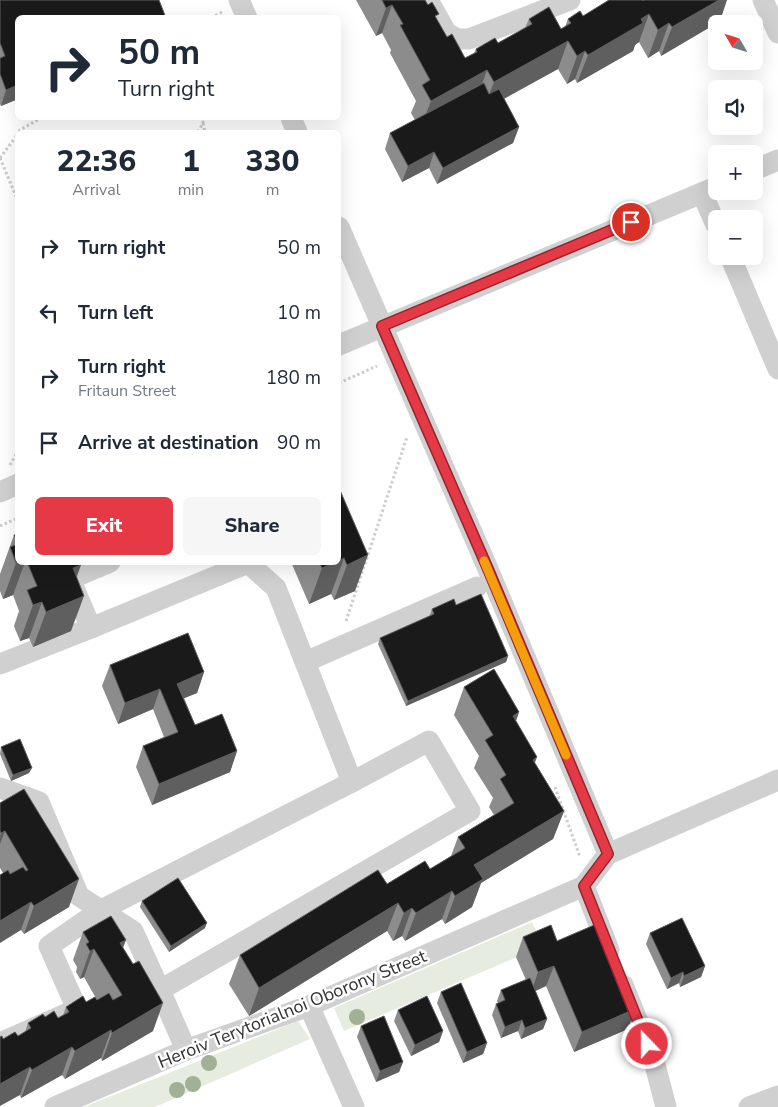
<!DOCTYPE html>
<meta charset="utf-8">
<style>
body{margin:0;font-family:"Nunito Sans",sans-serif;background:#f6f6f7;color:#1f2937;height:100vh;display:flex;flex-direction:column;font-size:19px;white-space:nowrap}
*{box-sizing:border-box;margin:0}
p{font-size:16px;color:#747a83}
.icon{flex:none;width:28px;height:28px;fill:none;stroke:currentColor;stroke-width:2;stroke-linecap:round;stroke-linejoin:round}
.map{position:relative;flex:1;overflow:hidden}
.side{position:absolute;left:15px;top:130px;width:326px;height:435px;display:flex;flex-direction:column;background:#fff;border-radius:8px;box-shadow:0 5px 20px #0002}
.side>*{flex:none}
.hud{position:absolute;left:15px;top:15px;width:326px;height:105px;border-radius:8px;box-shadow:0 5px 20px #0002;background:#fff;color:#1f2937;overflow:hidden}
.needle{width:32px;rotate:309deg}
.controls{position:absolute;left:708px;top:15px;display:grid;gap:10px}
.controls a{display:grid;place-items:center;width:55px;height:55px;border-radius:8px;background:#fff;box-shadow:0 5px 20px #0002;font-size:25px}
.pin{position:absolute;display:grid;place-items:center;width:42px;height:42px;color:#fff;margin:-21px;border:2px solid #fff;border-radius:50%;box-shadow:0 1px 5px #0007}
.me{position:absolute;width:55px;margin:-28px;rotate:338deg;stroke-linejoin:round;filter:drop-shadow(0 0 4px #0008)}
.turn{display:flex;align-items:center;gap:18px;height:105px;padding:0 20px;font-size:22px}
.turn .icon{width:65px;height:65px;stroke-width:2.5}
.turn b{display:block;font-size:35px;line-height:42px}
.eta{display:flex;justify-content:space-evenly;align-items:center;height:85px;text-align:center}
.eta b{font-size:30px;font-weight:800;line-height:35px}
.action{display:flex;gap:10px;margin-top:auto;padding:10px 20px}
.action a{flex:1;height:58px;border-radius:8px;background:#e63946;color:#fff;font-size:20px;font-weight:800;line-height:58px;text-align:center}
.action a+a{background:#f6f6f7;color:#1f2937}
ul{padding:0;list-style:none}
li{display:flex;align-items:center;gap:15px;height:65px;padding:0 20px}
li div{flex:1}
li b{display:block;font-size:19px}
li em{font-style:normal}
.map>svg:first-child{display:block}
.green{fill:#e6ecdf}
.lines{fill:none;stroke-linecap:round;stroke-linejoin:round}
.path{stroke:#cdcdcd;stroke-width:3;stroke-dasharray:2.5 2.5;stroke-linecap:butt}
.minor{stroke:#d0d0d0;stroke-width:21}
.tree{fill:#a2b095}
.wall{fill:#8c8c8c}
.shaded-wall{fill:#5f5f5f}
.building{fill:#1a1a1a;stroke:#5f5f5f}
.route-casing{stroke:#96252e;stroke-width:12}
.route{stroke:#e63946;stroke-width:9}
.slow{stroke:#f59e0b;stroke-width:9}
.labels{text-anchor:middle;dominant-baseline:central;stroke-width:5;stroke-linejoin:round;paint-order:stroke}
.street-label{font-size:18px;fill:#333;stroke:#fff}
</style>
<div class="map">
<svg width="778" height="1107" viewBox="0 0 778 1107">
<rect width="100%" height="100%" fill="#fff"/>
<g class="green">
<polygon points="532,922 543,946 344,1031 334,1008"/>
<polygon points="298,1021 310,1039 155,1107 84,1107"/>
</g>
<g class="lines">
<g class="path">
<polyline points="211,18 222,12"/>
<polyline points="203,123 205,132"/>
<polyline points="19,132 20,130 41,118"/>
<polyline points="198,132 203,123 203,118"/>
<polyline points="0,158 18,201"/>
<polyline points="0,158 18,134"/>
<polyline points="339,383 377,366"/>
<polyline points="10,465 18,451"/>
<polyline points="0,526 18,518"/>
<polyline points="346,621 407,437"/>
<polyline points="555,787 580,857"/>
</g>
<g class="minor">
<polyline points="239,0 247,18"/>
<polyline points="428,0 446,32 457,39 469,39 570,0"/>
<polyline points="763,0 778,33"/>
<polyline points="291,118 297,132"/>
<polyline points="754,170 778,160"/>
<polyline points="702,193 716,225"/>
<polyline points="339,227 488,569 608,854 584,886 609,950"/>
<polyline points="730,256 778,369"/>
<polyline points="339,345 716,187"/>
<polyline points="0,492 18,484"/>
<polyline points="91,628 248,563"/>
<polyline points="305,662 477,587"/>
<polyline points="0,664 91,628 70,579 110,562"/>
<polyline points="0,788 39,802 79,896 133,931 160,990 186,1050"/>
<polyline points="608,854 778,780"/>
<polyline points="623,985 654,1061 666,1107"/>
<polyline points="160,990 470,811 429,741 352,782 276,588 247,562"/>
<polyline points="309,1006 354,1107"/>
<polyline points="0,1043 77,1009 49,946 101,910 352,782"/>
<polyline points="55,1107 186,1050 309,1006 584,886"/>
<polyline points="749,1107 778,1096"/>
</g>
</g>
<g class="tree">
<circle cx="357" cy="1017" r="8"/>
<circle cx="209" cy="1063" r="8"/>
<circle cx="193" cy="1084" r="8"/>
<circle cx="177" cy="1090" r="8"/>
</g>
<g class="wall">
<polygon points="0,0 18,18 18,99 1,106 0,104"/>
<polygon points="356,0 425,0 447,37 465,58 474,53 476,49 498,43 525,28 529,19 561,29 565,27 568,19 583,16 643,1 722,15 720,16 717,23 661,56 659,51 648,58 639,42 635,45 633,51 577,83 575,79 567,84 558,69 504,99 519,127 513,143 437,184 429,168 402,182 385,149 390,133 415,120 411,113 416,101 390,53 391,50 382,33 376,36"/>
<polygon points="339,488 355,591 334,600 331,594 309,604 291,562 339,562"/>
<polygon points="18,534 18,562 80,562 76,577 71,631 33,647 29,638 20,641 14,626 19,611 13,595 3,599 0,591 0,574 14,535"/>
<polygon points="456,605 508,656 506,662 406,706 378,644 380,638 430,616 430,615 432,609"/>
<polygon points="110,665 204,672 197,693 184,698 195,725 237,751 230,772 152,805 136,767 143,746 164,737 153,709 118,724 102,686"/>
<polygon points="464,687 519,712 516,721 535,763 564,811 553,839 481,883 472,907 445,924 442,919 405,941 402,936 393,941 387,931 249,1016 229,984 240,955 387,884 430,869 451,856 458,837 494,815 489,807 493,798 474,768 479,756 454,715"/>
<polygon points="1,747 29,773 11,781 0,754"/>
<polygon points="0,803 69,907 24,934 21,930 3,873 0,868"/>
<polygon points="142,901 205,928 169,952 140,907"/>
<polygon points="83,932 126,940 123,947 153,1031 102,1061 101,1058 65,1079 62,1075 21,1098 20,1095 3,1039 18,1036 25,1032 28,1023 45,1017 58,1018 63,1015 66,1007 86,1002 97,1000 84,977 80,979 76,972 77,967 73,960"/>
<polygon points="650,933 705,966 701,977 680,987 679,983 667,989 646,944"/>
<polygon points="523,937 557,941 628,1029 574,1052 546,986 535,991 547,1019 543,1029 521,1039 518,1031 501,1038 492,1015 496,1004 498,1003 497,1001 501,990 526,980 516,957"/>
<polygon points="441,992 487,1043 483,1054 463,1063 437,1003"/>
<polygon points="398,1010 443,1031 439,1042 411,1056 394,1021"/>
<polygon points="361,1026 403,1062 399,1072 376,1082 357,1037"/>
</g>
<g class="shaded-wall">
<polygon points="719,0 727,0 722,15 720,16 717,23 661,56 672,27"/>
<polygon points="392,5 382,33 376,36 386,8"/>
<polygon points="649,14 639,42 635,45 633,51 577,83 588,55"/>
<polygon points="669,23 659,51 648,58 658,30"/>
<polygon points="568,41 558,69 483,110 494,82"/>
<polygon points="585,51 575,79 567,84 577,56"/>
<polygon points="487,70 477,98 420,129 431,101"/>
<polygon points="18,85 18,99 1,106 6,90"/>
<polygon points="519,127 513,143 437,184 443,168"/>
<polygon points="434,152 429,168 402,182 408,166"/>
<polygon points="368,555 355,591 334,600 347,565"/>
<polygon points="344,558 331,594 309,604 322,568 335,562 339,562 339,561"/>
<polygon points="18,562 25,562 13,595 3,599 16,563"/>
<polygon points="81,565 68,601 73,568"/>
<polygon points="84,596 71,631 33,647 46,612"/>
<polygon points="42,602 29,638 20,641 33,605"/>
<polygon points="508,656 506,662 406,706 408,701"/>
<polygon points="204,672 197,693 170,704 177,684"/>
<polygon points="160,689 153,709 118,724 125,703"/>
<polygon points="519,712 509,740 513,716"/>
<polygon points="237,751 230,772 152,805 159,784"/>
<polygon points="537,757 527,785 533,760"/>
<polygon points="32,768 29,773 11,781 13,775"/>
<polygon points="564,811 553,839 481,883 472,907 445,924 455,896 474,865"/>
<polygon points="5,831 0,844 0,836 1,833"/>
<polygon points="79,879 69,907 24,934 34,906"/>
<polygon points="452,891 442,919 405,941 416,913"/>
<polygon points="31,902 21,930 0,943 0,921"/>
<polygon points="398,903 387,931 249,1016 259,988"/>
<polygon points="412,908 402,936 393,941 404,913"/>
<polygon points="207,923 205,928 169,952 171,946"/>
<polygon points="126,940 115,968 120,943"/>
<polygon points="94,949 84,977 80,979 90,951"/>
<polygon points="554,966 546,986 531,993 538,972"/>
<polygon points="705,966 701,977 680,987 684,976"/>
<polygon points="683,972 679,983 667,989 671,978"/>
<polygon points="163,1003 153,1031 102,1061 112,1033"/>
<polygon points="635,1009 628,1029 574,1052 582,1032"/>
<polygon points="547,1019 543,1029 521,1039 525,1028"/>
<polygon points="522,1020 518,1031 501,1038 505,1027"/>
<polygon points="111,1030 101,1058 65,1079 75,1051"/>
<polygon points="443,1031 439,1042 411,1056 415,1045"/>
<polygon points="487,1043 483,1054 463,1063 467,1052"/>
<polygon points="72,1047 62,1075 21,1098 32,1070"/>
<polygon points="403,1062 399,1072 376,1082 380,1071"/>
<polygon points="30,1067 20,1095 0,1106 0,1084"/>
</g>
<g class="building">
<polygon points="0,0 159,0 166,18 18,18 18,85 6,90 0,74 0,58 5,56 0,43"/>
<polygon points="382,0 425,0 428,5 432,2 439,14 435,16 447,37 452,34 465,58 477,52 476,49 495,38 498,43 532,24 529,19 549,7 561,29 571,23 568,19 580,11 583,16 609,0 643,0 643,1 644,0 719,0 672,27 669,23 658,30 649,14 641,19 643,23 588,55 585,51 577,56 568,41 494,82 487,70 431,101 422,85 430,80 400,25 403,24 392,5 386,8"/>
<polygon points="484,83 489,94 499,89 519,127 443,168 434,152 408,166 390,133"/>
<polygon points="339,488 368,555 347,565 344,558 339,561"/>
<polygon points="18,534 18,544 14,535"/>
<polygon points="18,544 18,562 16,563 10,547"/>
<polygon points="27,562 80,562 81,565 73,568 84,596 46,612 42,602 33,605 27,590 37,586"/>
<polygon points="319,562 335,562 322,568"/>
<polygon points="481,594 508,656 408,701 380,638 434,614 432,609 454,599 456,605"/>
<polygon points="188,633 204,672 177,684 195,725 222,714 237,751 159,784 143,746 178,732 160,689 125,703 110,665"/>
<polygon points="494,669 519,712 513,716 537,757 533,760 564,811 474,865 483,879 455,896 452,891 416,913 412,908 404,913 398,903 259,988 240,955 378,870 387,884 425,861 430,869 465,848 458,837 514,803 500,779 506,775 485,740 493,735 464,687"/>
<polygon points="20,739 32,768 13,775 1,747"/>
<polygon points="24,789 79,879 34,906 31,902 0,921 0,875 8,870 10,874 23,867 26,871 28,870 5,831 1,833 0,831 0,803"/>
<polygon points="178,878 207,923 171,946 142,901"/>
<polygon points="111,916 126,940 120,943 133,964 139,961 163,1003 112,1033 111,1030 75,1051 72,1047 32,1070 30,1067 0,1084 0,1037 2,1036 3,1039 15,1032 18,1036 31,1028 28,1023 43,1014 45,1017 54,1011 58,1018 69,1012 66,1007 83,996 86,1002 95,997 97,1000 109,993 113,1000 122,995 94,949 90,951 86,944 89,942 83,932"/>
<polygon points="682,918 705,966 684,976 683,972 671,978 650,933"/>
<polygon points="599,923 635,1009 582,1032 554,966 538,972 523,937 551,925 557,941"/>
<polygon points="530,978 547,1019 525,1028 522,1020 505,1027 496,1004 505,1000 501,990"/>
<polygon points="461,983 487,1043 467,1052 441,992"/>
<polygon points="427,996 443,1031 415,1045 398,1010"/>
<polygon points="384,1016 403,1062 380,1071 361,1026"/>
</g>
<g class="lines">
<g class="route-casing">
<polyline id="route" points="631,222 382,326 488,569 608,854 584,886 647,1044"/>
</g>
<use href="#route" class="route"/>
<polyline class="slow" points="484,561 566,755"/>
</g>
<g class="labels">
<g class="street-label">
<text transform="translate(292 1009) rotate(-22)">Heroiv Terytorialnoi Oborony Street</text>
</g>
</g>
</svg>
<div class="controls">
<a><svg class="needle" viewBox="-14 -14 28 28"><path d="M0-13l5 13h-10z" fill="#e53935"/><path d="M0 13l5-13h-10z" fill="#747a83"/></svg></a>
<a><svg class="icon" aria-label="sound" viewBox="0 0 24 24"><path d="M4 9h4l5-4v14l-5-4H4zM17 9q2 3 0 6"/></svg></a>
<a>+</a>
<a>−</a>
</div>
<div class="pin" style="left:631px;top:222px;background:#d93025"><svg class="icon" aria-label="arrive" viewBox="0 0 24 24"><path d="M6 21V4h12l-3 4 3 4H6"/></svg></div>
<svg class="me" style="left:647px;top:1044px" viewBox="-20 -20 40 40"><circle r="17" fill="#e63946" stroke="#fff" stroke-width="3"/><path d="M0-11L8 9 0 5-8 9z" fill="#fff"/></svg>
<div class="hud">
<div class="turn"><svg class="icon" aria-label="right" viewBox="0 0 24 24"><path d="M7 20v-9h11M14 6l5 5-5 5"/></svg><div><b>50 m</b>Turn right</div></div>
</div>
<section class="side">
<div class="eta">
<div><b>22:36</b><p>Arrival</p></div>
<div><b>1</b><p>min</p></div>
<div><b>330</b><p>m</p></div>
</div>
<ul>
<li><svg class="icon" aria-label="right" viewBox="0 0 24 24"><path d="M7 20v-9h11M14 6l5 5-5 5"/></svg><div><b>Turn right</b></div><em>50 m</em></li>
<li><svg class="icon" aria-label="left" viewBox="0 0 24 24"><path d="M17 20v-9H6M10 6l-5 5 5 5"/></svg><div><b>Turn left</b></div><em>10 m</em></li>
<li><svg class="icon" aria-label="right" viewBox="0 0 24 24"><path d="M7 20v-9h11M14 6l5 5-5 5"/></svg><div><b>Turn right</b><p>Fritaun Street</p></div><em>180 m</em></li>
<li><svg class="icon" aria-label="arrive" viewBox="0 0 24 24"><path d="M6 21V4h12l-3 4 3 4H6"/></svg><div><b>Arrive at destination</b></div><em>90 m</em></li>
</ul>
<div class="action"><a>Exit</a><a>Share</a></div>
</section>
</div>
